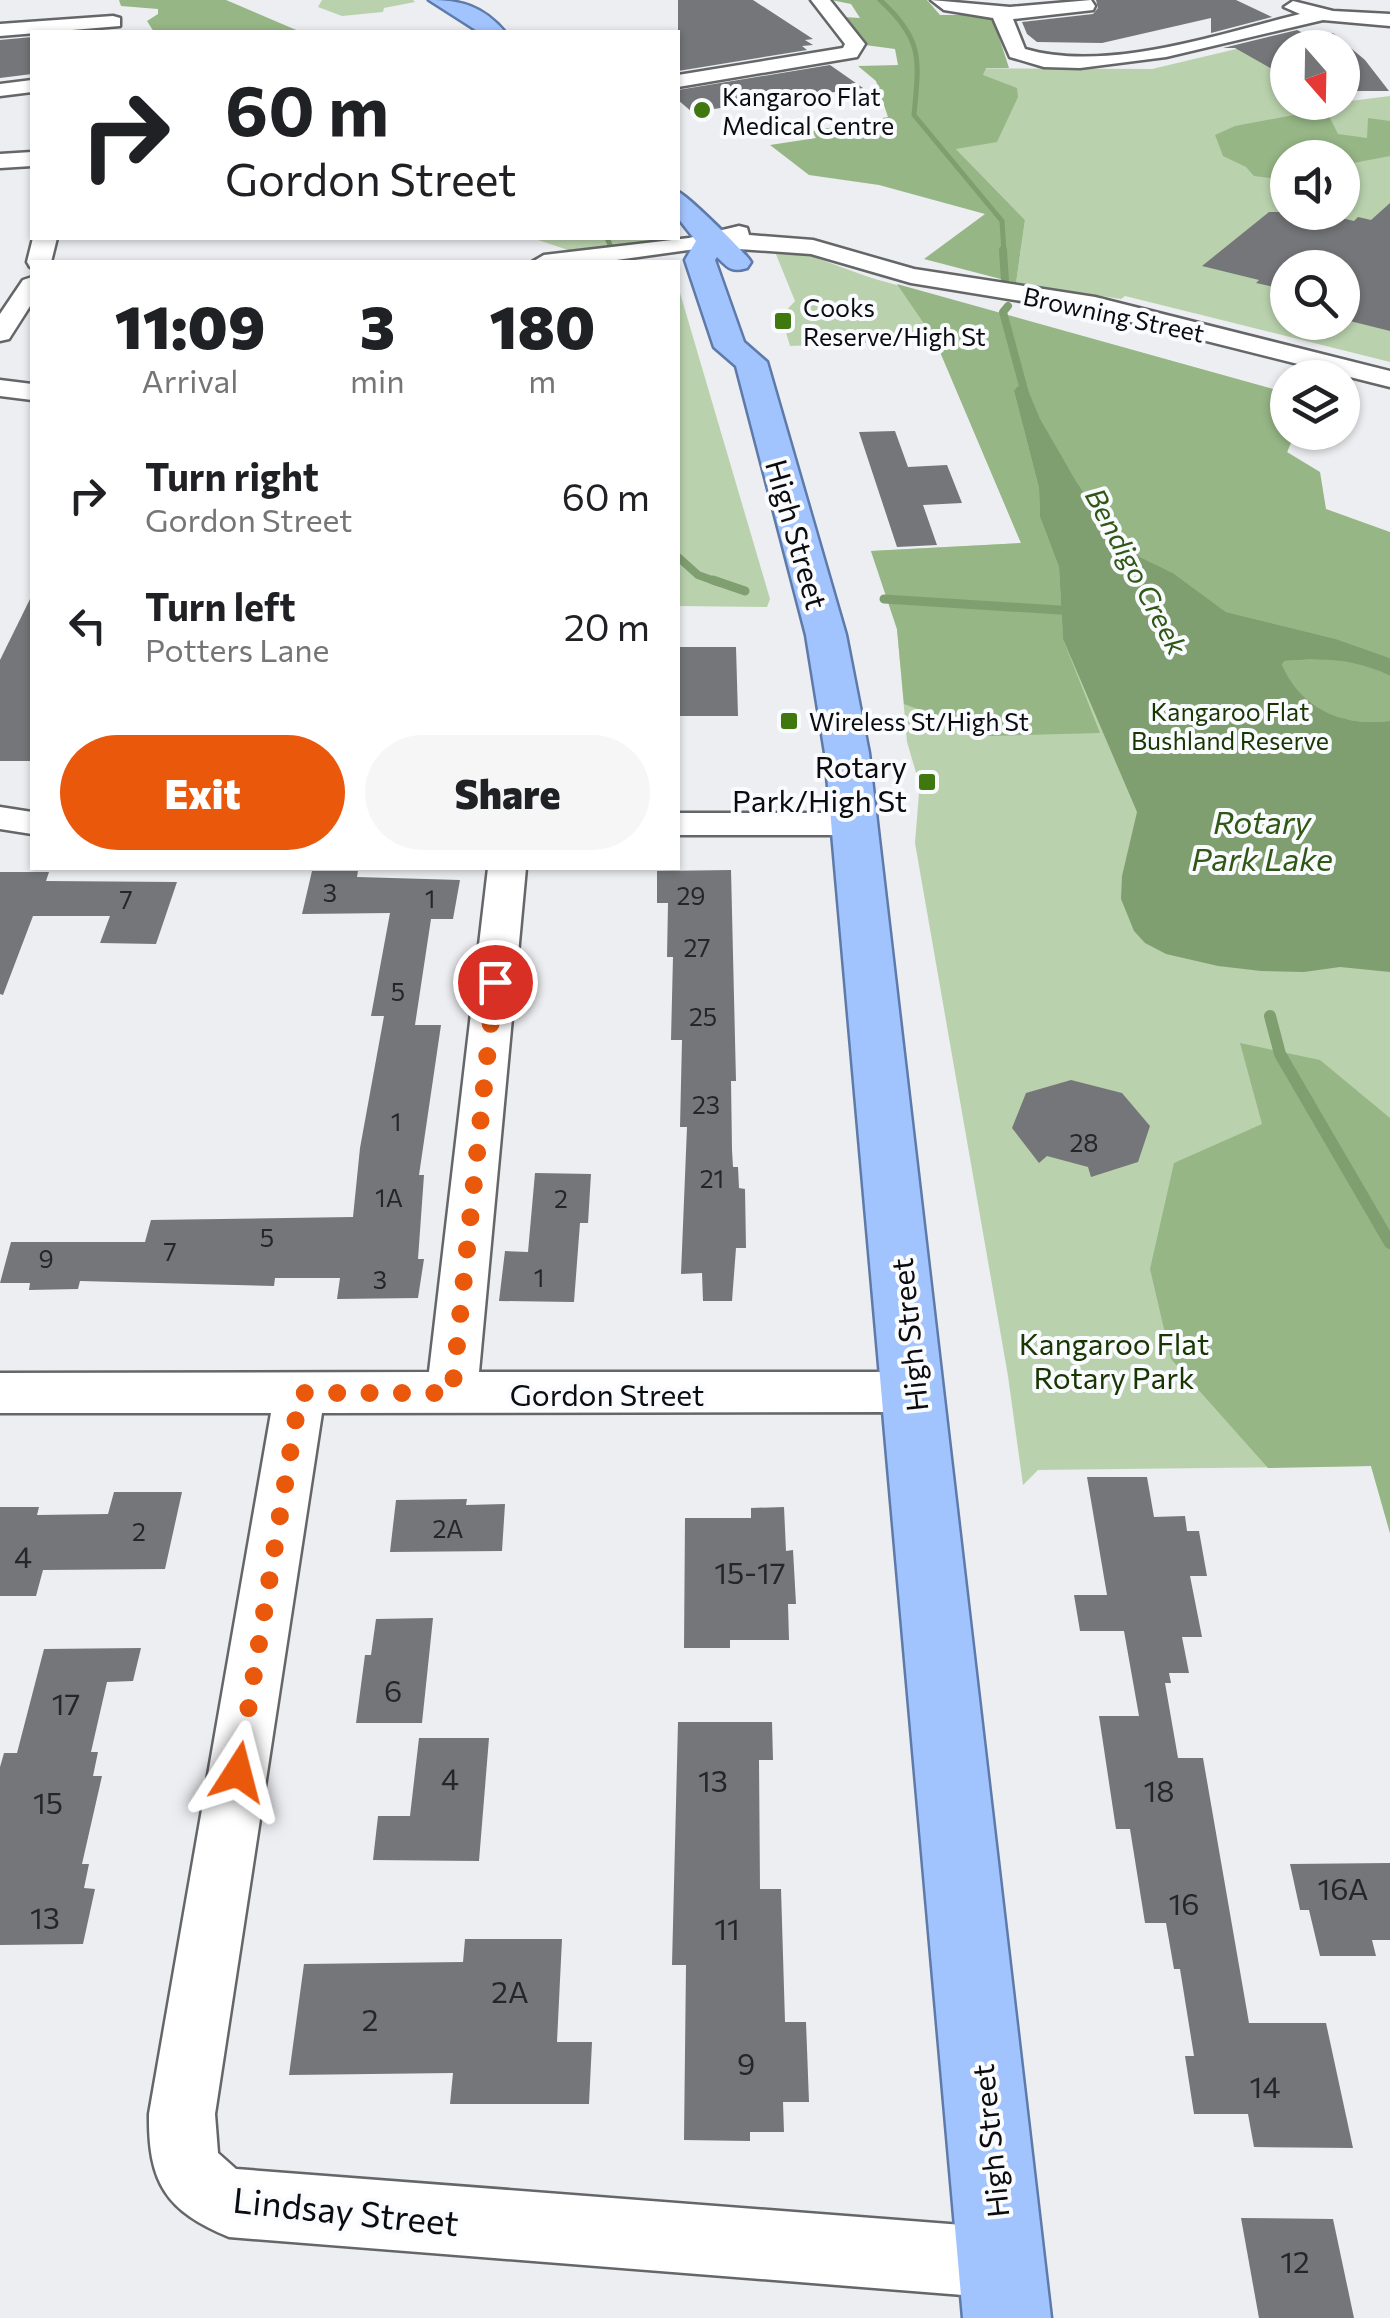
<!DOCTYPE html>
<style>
body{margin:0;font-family:Commissioner,sans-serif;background:#f6f6f6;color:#202124;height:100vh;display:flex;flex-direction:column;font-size:38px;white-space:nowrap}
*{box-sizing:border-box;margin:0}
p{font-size:32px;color:#757577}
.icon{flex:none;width:55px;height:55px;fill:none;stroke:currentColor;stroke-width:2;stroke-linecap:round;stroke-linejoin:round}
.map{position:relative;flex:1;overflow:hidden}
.details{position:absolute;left:30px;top:260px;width:650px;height:610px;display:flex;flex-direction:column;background:#fff;border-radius:0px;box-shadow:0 2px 8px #0004}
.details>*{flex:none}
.banner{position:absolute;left:30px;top:30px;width:650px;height:210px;border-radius:0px;box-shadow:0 2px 8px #0004;background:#fff;color:#202124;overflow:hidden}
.needle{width:65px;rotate:160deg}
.fabs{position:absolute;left:1270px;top:30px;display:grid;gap:20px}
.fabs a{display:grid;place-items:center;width:90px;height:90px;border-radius:50%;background:#fff;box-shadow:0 2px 8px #0004;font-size:50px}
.pin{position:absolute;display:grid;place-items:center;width:85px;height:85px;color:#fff;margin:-42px;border:5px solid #fff;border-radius:50%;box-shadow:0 2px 10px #0007}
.me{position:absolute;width:110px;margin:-55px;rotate:9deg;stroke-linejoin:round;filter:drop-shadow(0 0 8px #0008)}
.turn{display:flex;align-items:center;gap:35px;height:210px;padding:0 30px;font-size:45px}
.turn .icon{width:130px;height:130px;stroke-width:2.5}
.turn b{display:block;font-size:70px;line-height:85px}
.eta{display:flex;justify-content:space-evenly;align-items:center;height:170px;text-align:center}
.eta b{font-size:60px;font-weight:800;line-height:70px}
.button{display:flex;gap:20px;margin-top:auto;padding:20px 30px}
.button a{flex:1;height:115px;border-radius:60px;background:#ea580c;color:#fff;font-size:40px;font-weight:800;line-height:115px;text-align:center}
.button a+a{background:#f6f6f6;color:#202124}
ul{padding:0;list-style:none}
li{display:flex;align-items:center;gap:30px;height:130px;padding:0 30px}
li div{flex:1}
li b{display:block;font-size:38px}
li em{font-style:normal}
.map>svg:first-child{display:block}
.green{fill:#b9d2ad;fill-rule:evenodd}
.forest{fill:#96b686}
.water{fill:#809f70}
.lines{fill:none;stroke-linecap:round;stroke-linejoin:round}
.stream-far3{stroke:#809f70;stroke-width:5}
.stream-far2{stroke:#809f70;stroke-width:8}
.stream-far1{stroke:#809f70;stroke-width:9}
.stream{stroke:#809f70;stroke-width:12}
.building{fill:#757679}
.minor-casing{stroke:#646668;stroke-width:5}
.trunk-casing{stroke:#5e7aa9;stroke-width:5}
.minor{fill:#fff;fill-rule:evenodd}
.trunk{fill:#a2c4fe;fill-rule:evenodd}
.route{stroke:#ea580c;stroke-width:18;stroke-dasharray:0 32.4}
.poi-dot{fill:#3e780f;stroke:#f9fbff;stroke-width:4}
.labels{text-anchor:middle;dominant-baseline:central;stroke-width:8;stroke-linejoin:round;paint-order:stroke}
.far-poi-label{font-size:25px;fill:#0b0c0d;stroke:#f9fbff;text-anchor:start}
.far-street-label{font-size:25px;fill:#0b0c0d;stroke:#f9fbff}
.far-park-label{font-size:25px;fill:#183602;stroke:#f9fbff}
.number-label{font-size:25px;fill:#262628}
.far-water-label{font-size:28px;font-style:italic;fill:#305815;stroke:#f9fbff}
.street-label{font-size:30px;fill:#0b0c0d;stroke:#f9fbff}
.poi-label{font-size:30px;fill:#0b0c0d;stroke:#f9fbff;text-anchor:end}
.park-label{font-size:30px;fill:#183602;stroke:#f9fbff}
.near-number-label{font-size:30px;fill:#262628}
.water-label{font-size:32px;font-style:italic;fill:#305815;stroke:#f9fbff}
.near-street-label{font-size:35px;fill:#0b0c0d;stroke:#f9fbff}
</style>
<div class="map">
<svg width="1390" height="2318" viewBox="0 0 1390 2318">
<rect width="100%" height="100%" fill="#eceef1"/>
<g class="green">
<polygon points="322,0 413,0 415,2 384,8 383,12 342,16 318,7"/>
<path d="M1253,45L1287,85L1288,102H1342L1390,96V362L1125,296L1121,299L1016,283L1025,220L923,115L932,68L1152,69ZM1288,158H1342V212H1288ZM1288,268H1342V322H1288Z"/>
<polygon points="532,238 666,238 574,252"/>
<path d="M773,247C808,252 840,268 875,279L1287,393L1288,432L1295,433L1243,561L1390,599V1533L1371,1466L1038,1470L1023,1485L1008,1376L915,843L919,793L930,792L928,777L917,776L907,742L897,629L871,551L1021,543L935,340L790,346L783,322L793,321L791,315H782L795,301Z"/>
<polygon points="678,286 770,599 767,607 678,606"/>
</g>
<g class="forest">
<polygon points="119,0 226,0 301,32 154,32 147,21 158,14 158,9 121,6"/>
<polygon points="831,0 927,0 940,15 992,15 1009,68 986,68 983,75 1017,88 1018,97 997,142 956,149 1025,220 1016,283 924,259 985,214 879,185 809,175 770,145 816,138 812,131 888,117 876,81 858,66 898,65 895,49 865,45 844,17 860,18 851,4"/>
<polygon points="1294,115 1329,116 1338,134 1367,138 1368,118 1390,121 1390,156 1343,165 1342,158 1288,158 1287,180 1254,176 1246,167 1223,156 1215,135 1235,126"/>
<polygon points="897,284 1287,393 1288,432 1295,433 1287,452 1320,472 1326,509 1390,532 1390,658 1336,639 1226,612 1173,573 1140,557 1100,517 1076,481 1039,419 1028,390 1014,391 1039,488 1040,517 1059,567 1063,639 1100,733 991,736 904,704 897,629 871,551 1021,543 935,340"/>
<path d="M1340,658L1358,661L1390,676V721C1343,727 1301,709 1282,666L1283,661Z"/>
<polygon points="1240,1043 1320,1060 1390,1118 1390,1533 1371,1466 1268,1468 1171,1359 1150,1269 1174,1163 1262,1124"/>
</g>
<path class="water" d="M1018,386L1028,390L1040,419L1076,481L1100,517L1140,557L1173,573L1226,612L1336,639L1390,658V676C1354,658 1323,658 1284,661L1282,665C1301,709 1343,727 1390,721V972L1340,967L1304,972L1261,971L1218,966L1166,954L1145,943L1134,931L1121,899L1122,876L1137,812L1063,639L1059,567L1040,517L1039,488L1014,391Z"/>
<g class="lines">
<g class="stream-far3">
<path d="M880,0C924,40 919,60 914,115L1002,221L1004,253"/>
<polyline points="607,238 611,247"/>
</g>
<g class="stream-far2">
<polyline points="1003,250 1005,281"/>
<polyline points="1008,306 1003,312 1026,397"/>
<polyline points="678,557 698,575 720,583"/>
</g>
<g class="stream-far1">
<polyline points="713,580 745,591"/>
<polyline points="884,599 1075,611"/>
</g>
<polyline class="stream" points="1270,1016 1280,1054 1390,1243"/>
</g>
<g class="building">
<polygon points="678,0 753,0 813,39 805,40 813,45 802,46 807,50 678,71"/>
<polygon points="1096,0 1236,0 1272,17 1211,33 1211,18 1102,43 1037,42 1027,34 1022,22 1093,14 1098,8"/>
<polygon points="1297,30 1305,34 1333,33 1365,60 1389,91 1342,91 1342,48 1288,48 1288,78 1235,48 1223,48"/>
<polygon points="32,37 32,74 0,78 0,40"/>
<polygon points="830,65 863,88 692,112 678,100 678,90"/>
<polygon points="1390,203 1390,331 1342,319 1342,268 1288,268 1288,299 1275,296 1283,289 1256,283 1259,280 1202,266 1269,212 1316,212 1354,221 1358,217 1371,220"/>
<polygon points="895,431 908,467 947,465 962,503 923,505 937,545 897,547 859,432"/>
<polygon points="32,595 32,761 0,761 0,660"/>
<polygon points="678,647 736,647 738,716 678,716"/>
<polygon points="731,870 736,1081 731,1081 732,1150 733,1167 738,1167 739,1188 745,1189 746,1248 736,1248 732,1301 703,1301 702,1273 681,1274 687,1127 680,1127 682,1040 671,1040 673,957 667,957 668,903 657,903 657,871"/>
<polygon points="312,871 358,871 357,877 460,880 453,919 431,919 415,1025 441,1025 419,1175 424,1175 418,1259 424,1259 418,1298 337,1299 340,1278 275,1278 274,1286 80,1281 78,1289 29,1290 30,1283 0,1283 11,1242 145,1242 151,1220 353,1217 360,1148 384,1016 371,1016 390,913 302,914"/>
<polygon points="0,872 49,872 46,881 177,882 156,944 100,943 110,916 33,916 3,995 0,994"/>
<polygon points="1071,1080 1122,1093 1150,1126 1138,1162 1091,1177 1088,1167 1047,1156 1039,1163 1012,1128 1026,1093"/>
<polygon points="535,1173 591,1174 588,1223 580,1223 574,1302 499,1301 505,1251 528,1252"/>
<polygon points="1087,1477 1147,1477 1154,1517 1185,1516 1187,1531 1199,1531 1207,1576 1190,1576 1202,1637 1182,1637 1189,1673 1169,1673 1171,1683 1165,1683 1178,1758 1203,1758 1249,2023 1326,2023 1353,2148 1254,2147 1248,2114 1194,2114 1185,2056 1194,2056 1180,1969 1174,1969 1166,1923 1145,1923 1130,1829 1116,1829 1099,1716 1139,1716 1124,1631 1080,1631 1074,1595 1107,1595"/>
<polygon points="114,1492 182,1492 165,1569 43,1570 36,1596 0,1596 0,1507 39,1507 37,1515 108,1514"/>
<polygon points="467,1499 466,1505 505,1504 502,1551 390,1552 396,1500"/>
<polygon points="784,1507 786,1551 793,1550 796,1604 788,1604 789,1640 730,1640 730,1648 684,1648 685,1518 751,1518 751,1508"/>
<polygon points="433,1618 422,1723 356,1723 365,1655 371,1655 376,1619"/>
<polygon points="141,1648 133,1681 107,1682 91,1752 98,1752 93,1776 102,1776 82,1864 89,1864 84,1888 95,1889 83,1944 0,1945 0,1767 4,1753 17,1753 44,1649"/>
<polygon points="678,1722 772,1722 773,1760 759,1760 760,1889 781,1889 785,2022 806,2022 809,2102 783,2102 784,2132 750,2132 750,2141 684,2140 686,1965 672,1965"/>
<polygon points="419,1738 489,1738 479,1861 373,1860 378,1816 410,1816"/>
<polygon points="1390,1863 1390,1940 1372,1940 1376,1956 1320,1956 1309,1910 1300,1910 1290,1864"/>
<polygon points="465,1939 562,1939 557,2042 592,2042 589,2104 450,2104 453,2073 289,2075 304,1964 463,1962"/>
<polygon points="1241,2218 1333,2219 1354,2318 1259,2318"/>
</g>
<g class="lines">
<g class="minor-casing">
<g id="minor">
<polygon points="811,0 830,0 865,44 857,57 678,87 678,75 843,48 845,44"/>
<path d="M931,0L1010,7L1091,0L1095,6L1093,10L1013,19L1025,49C1107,73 1219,34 1300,14L1284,7L1293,1L1333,11L1390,14V26L1323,20L1166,57L1080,68L1044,67L1010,57L993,18L944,10Z"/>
<polygon points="113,16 120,18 120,26 0,36 0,24"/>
<polygon points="32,80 32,92 0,96 0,84"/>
<polygon points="32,152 32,166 0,168 0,154"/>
<polygon points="739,226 747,228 749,235 813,240 914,269 1095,297 1390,371 1390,387 1095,313 911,283 811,254 710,247 602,262 532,262 544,255 689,238"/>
<polygon points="33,238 57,238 51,262 32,262 30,267 27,262"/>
<polygon points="32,277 32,303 9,339 0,341 0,314 23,280"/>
<polygon points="0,380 32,384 32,400 0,396"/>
<polygon points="0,807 32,812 32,834 0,829"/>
<polygon points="678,813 855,813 868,816 874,824 868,832 855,835 678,835"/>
<path d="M488,868H526L479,1372H884L932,1382L939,1396L932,1410L914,1416L884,1412L322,1413L215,2114L218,2153L236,2169L1001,2228L1026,2238L1036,2263L1026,2288L1001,2298L229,2237C166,2211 148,2183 149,2114L271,1413H0V1373L429,1372Z"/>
</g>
</g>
<g class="trunk-casing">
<g id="trunk">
<path d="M429,0C461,0 483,6 505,32H479Z"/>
<path d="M678,192C686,194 746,253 751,262L747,268C730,273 728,267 717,257L715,260L744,342L767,362L846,635L869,753L1051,2318H963L825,753L806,635L736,366L714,347L685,260L696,241L678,218Z"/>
</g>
</g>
<use href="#minor" class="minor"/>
<use href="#trunk" class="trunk"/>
</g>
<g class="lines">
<polyline class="route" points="238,1772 300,1393 452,1393 495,982"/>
</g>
<g class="poi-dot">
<circle cx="702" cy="110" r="10"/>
<rect x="773" y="311" width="20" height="20" rx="5"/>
<rect x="779" y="711" width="20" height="20" rx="5"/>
<rect x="917" y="772" width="20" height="20" rx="5"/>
</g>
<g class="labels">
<g class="far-poi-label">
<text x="722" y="96">Kangaroo Flat<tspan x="722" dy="29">Medical Centre</tspan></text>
<text x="803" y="307">Cooks<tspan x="803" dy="29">Reserve/High St</tspan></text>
<text x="809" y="721">Wireless St/High St</text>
</g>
<g class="far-street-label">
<text transform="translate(1114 314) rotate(12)">Browning Street</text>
</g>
<g class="far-park-label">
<text x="1230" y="711">Kangaroo Flat<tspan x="1230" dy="29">Bushland Reserve</tspan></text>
</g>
<g class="number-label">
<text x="330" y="892">3</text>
<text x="691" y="895">29</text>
<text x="430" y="898">1</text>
<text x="126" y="899">7</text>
<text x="697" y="947">27</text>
<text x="398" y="991">5</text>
<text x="703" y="1016">25</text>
<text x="706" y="1104">23</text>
<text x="396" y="1121">1</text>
<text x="1084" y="1142">28</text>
<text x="712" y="1178">21</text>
<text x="389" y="1197">1A</text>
<text x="561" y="1198">2</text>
<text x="267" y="1237">5</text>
<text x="170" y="1251">7</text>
<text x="46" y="1258">9</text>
<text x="539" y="1277">1</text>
<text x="380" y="1279">3</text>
<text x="448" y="1528">2A</text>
<text x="139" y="1531">2</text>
</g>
<g class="far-water-label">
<text transform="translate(1137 571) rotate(62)">Bendigo Creek</text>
</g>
<g class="street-label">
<text transform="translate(798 534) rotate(74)">High Street</text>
<text transform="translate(908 1335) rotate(-96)">High Street</text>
<text x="607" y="1393">Gordon Street</text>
<text transform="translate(989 2141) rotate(-96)">High Street</text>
</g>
<g class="poi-label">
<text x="907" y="765">Rotary<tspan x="907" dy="34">Park/High St</tspan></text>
</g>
<g class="park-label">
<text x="1114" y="1342">Kangaroo Flat<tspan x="1114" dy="34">Rotary Park</tspan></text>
</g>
<g class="near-number-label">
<text x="23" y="1555">4</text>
<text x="750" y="1571">15-17</text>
<text x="393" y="1689">6</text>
<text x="66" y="1702">17</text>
<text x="450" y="1777">4</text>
<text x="713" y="1779">13</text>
<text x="1159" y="1789">18</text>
<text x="48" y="1801">15</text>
<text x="1343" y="1887">16A</text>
<text x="1184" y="1902">16</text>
<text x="45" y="1916">13</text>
<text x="727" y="1927">11</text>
<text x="510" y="1990">2A</text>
<text x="370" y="2018">2</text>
<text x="746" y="2062">9</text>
<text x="1265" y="2085">14</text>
<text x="1295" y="2260">12</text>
</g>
<g class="water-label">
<text x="1262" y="821">Rotary<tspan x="1262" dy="37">Park Lake</tspan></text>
</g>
<g class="near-street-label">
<text transform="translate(346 2210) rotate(6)">Lindsay Street</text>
</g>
</g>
</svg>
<div class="fabs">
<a><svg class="needle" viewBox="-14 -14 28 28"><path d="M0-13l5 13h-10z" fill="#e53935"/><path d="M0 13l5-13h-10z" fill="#757577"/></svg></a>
<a><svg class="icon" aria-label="sound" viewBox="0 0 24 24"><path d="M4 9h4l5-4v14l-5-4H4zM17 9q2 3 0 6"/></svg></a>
<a><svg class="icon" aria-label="search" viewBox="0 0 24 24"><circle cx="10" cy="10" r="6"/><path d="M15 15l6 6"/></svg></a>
<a><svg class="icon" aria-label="layers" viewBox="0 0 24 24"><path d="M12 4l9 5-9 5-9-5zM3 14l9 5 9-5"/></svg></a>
</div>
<div class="pin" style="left:495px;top:982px;background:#d93025"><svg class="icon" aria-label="arrive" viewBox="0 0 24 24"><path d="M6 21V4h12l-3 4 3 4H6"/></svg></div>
<svg class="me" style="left:238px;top:1772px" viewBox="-20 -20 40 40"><path d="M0-17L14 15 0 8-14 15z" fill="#ea580c" stroke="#fff" stroke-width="4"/></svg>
<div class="banner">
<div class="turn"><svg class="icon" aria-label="right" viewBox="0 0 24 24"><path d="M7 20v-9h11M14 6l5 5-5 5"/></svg><div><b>60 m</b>Gordon Street</div></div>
</div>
<section class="details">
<div class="eta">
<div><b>11:09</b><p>Arrival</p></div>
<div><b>3</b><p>min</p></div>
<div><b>180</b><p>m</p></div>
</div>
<ul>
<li><svg class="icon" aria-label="right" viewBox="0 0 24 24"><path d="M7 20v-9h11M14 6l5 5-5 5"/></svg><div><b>Turn right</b><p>Gordon Street</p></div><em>60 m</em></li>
<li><svg class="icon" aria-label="left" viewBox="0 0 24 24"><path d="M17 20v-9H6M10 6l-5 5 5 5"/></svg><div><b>Turn left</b><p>Potters Lane</p></div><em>20 m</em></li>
</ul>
<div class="button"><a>Exit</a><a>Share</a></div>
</section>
</div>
